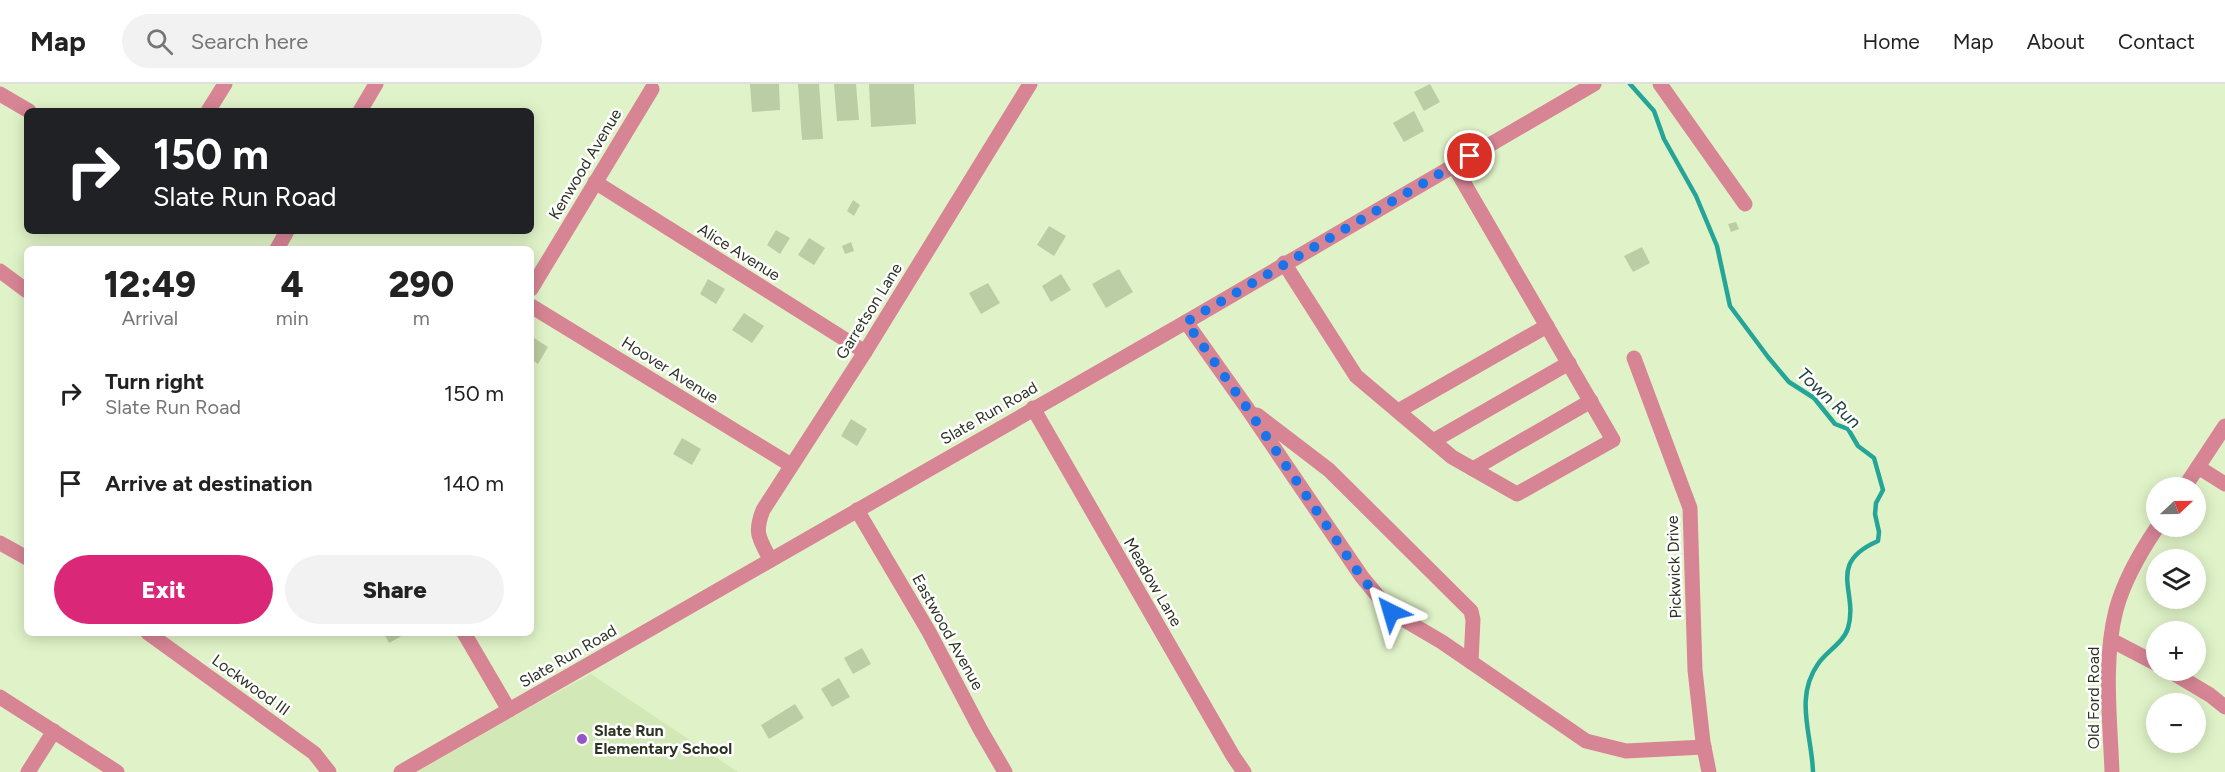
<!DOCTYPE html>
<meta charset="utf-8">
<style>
body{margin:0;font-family:Figtree,sans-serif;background:#f2f2f2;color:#222;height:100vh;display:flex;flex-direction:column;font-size:22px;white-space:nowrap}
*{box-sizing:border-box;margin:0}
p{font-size:20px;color:#767676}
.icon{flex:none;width:33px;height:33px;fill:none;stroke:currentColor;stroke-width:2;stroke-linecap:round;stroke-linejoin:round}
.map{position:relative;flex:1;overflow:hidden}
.details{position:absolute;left:24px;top:162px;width:510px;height:390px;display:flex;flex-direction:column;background:#fff;border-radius:9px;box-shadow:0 3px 15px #0003}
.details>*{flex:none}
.banner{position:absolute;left:24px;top:24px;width:510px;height:126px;border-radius:9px;box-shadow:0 3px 15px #0003;background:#202124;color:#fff;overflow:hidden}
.needle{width:39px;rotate:68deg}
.fabs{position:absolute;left:2146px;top:393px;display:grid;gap:12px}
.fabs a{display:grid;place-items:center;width:60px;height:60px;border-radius:50%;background:#fff;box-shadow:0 3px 15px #0003;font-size:30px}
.pin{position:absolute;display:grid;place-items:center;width:51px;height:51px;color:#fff;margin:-26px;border:3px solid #fff;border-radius:50%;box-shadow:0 2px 6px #0007}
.me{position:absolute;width:66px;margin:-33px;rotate:320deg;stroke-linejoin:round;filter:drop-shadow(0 0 4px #0008)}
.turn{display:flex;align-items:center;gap:21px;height:126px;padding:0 30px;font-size:27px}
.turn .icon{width:78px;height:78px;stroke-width:2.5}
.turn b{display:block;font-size:42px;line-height:51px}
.eta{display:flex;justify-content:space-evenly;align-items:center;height:102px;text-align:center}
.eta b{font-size:36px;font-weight:800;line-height:42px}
.button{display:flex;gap:12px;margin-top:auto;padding:12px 30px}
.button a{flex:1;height:69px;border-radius:36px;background:#db2777;color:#fff;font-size:24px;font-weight:800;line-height:69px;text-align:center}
.button a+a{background:#f2f2f2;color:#222}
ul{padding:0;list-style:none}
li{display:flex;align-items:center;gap:18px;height:90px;padding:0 30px}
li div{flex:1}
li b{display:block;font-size:22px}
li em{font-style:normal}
header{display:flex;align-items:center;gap:36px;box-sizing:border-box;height:84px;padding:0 30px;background:#fff;border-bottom:2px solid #e0e0e0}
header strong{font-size:28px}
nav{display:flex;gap:33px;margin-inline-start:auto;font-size:21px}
.search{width:420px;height:54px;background:#f2f2f2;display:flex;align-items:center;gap:15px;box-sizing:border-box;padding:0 21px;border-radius:33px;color:#767676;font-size:22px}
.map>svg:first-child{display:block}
.built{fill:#d2e8b6}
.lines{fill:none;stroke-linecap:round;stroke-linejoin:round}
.stream{stroke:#24a597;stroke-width:4.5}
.building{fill:#bbcda4}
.minor{stroke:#d78595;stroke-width:15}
.route{stroke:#1a73e8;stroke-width:10;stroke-dasharray:0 18}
.poi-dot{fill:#9555ca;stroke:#fff;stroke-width:2}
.labels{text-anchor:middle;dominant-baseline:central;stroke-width:5;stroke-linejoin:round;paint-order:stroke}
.street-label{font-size:16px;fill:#2c3323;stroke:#fff}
.poi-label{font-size:16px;font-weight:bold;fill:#2c3323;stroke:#fff;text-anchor:start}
.water-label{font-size:18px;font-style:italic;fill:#20413d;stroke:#fff}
</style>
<header>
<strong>Map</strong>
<div class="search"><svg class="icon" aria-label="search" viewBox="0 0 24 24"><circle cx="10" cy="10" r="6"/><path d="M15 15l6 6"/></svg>Search here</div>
<nav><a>Home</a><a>Map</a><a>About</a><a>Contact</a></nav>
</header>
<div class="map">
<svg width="2225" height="688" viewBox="0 0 2225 688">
<rect width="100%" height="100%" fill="#e0f3c8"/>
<polygon class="built" points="591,590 738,688 417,688 532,622"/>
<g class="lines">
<path class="stream" d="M1630,0L1654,27L1664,55L1696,112L1717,162L1730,222L1768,273L1789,298L1814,314L1835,340L1848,345L1858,362L1874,374L1883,406L1876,419L1875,430L1879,448L1878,457C1825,480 1859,508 1848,544C1844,558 1826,568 1818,580C1794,614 1812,651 1813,688"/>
</g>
<g class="building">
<polygon points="750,0 779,0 780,26 752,28"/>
<polygon points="798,0 819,0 823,55 802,56"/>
<polygon points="834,0 856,0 859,36 837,37"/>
<polygon points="869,0 914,0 916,40 871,43"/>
<polygon points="1430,0 1440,18 1424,27 1414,8"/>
<polygon points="1414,27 1424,47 1404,58 1393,39"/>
<polygon points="853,116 860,121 854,132 847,127"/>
<polygon points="1736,138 1739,145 1731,148 1728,140"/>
<polygon points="1049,142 1066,152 1054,172 1037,161"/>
<polygon points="776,146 790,154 780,170 767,161"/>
<polygon points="809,154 825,164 814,181 798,171"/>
<polygon points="851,158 854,167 845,170 842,162"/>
<polygon points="1642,163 1650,179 1633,188 1624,172"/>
<polygon points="1119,185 1133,208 1106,224 1092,200"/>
<polygon points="1061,190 1071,206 1051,218 1042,202"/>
<polygon points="708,195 725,205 716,220 700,210"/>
<polygon points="988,199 1000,219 981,230 969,209"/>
<polygon points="744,229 764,242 752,259 732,246"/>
<polygon points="531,252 548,263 538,280 531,275"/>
<polygon points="851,335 867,345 857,362 841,352"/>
<polygon points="682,354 701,365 692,381 673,370"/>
<polygon points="384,549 407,549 389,559"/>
<polygon points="862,564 871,580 853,590 844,574"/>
<polygon points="839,594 850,613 832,623 821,605"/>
<polygon points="795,620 804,634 769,655 761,641"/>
</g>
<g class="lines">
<g class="minor">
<polyline points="1660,0 1745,120"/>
<polyline points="0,10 29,27"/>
<polyline points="208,27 225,0"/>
<polyline points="360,27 376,0"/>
<polyline points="595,98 865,268"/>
<polyline points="277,165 287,147"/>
<polyline points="1284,179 1356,292 1452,373 1517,410 1613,356 1454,82"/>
<polyline points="0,187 27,207"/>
<polyline points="531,205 652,5"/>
<polyline points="531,222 791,381"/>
<polyline points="1186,238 1247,324 1362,493 1391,528 1442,558 1586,657 1626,667 1704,663"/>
<polyline points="1634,274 1690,424 1695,586 1703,658 1709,688"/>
<polyline points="1033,324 1233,672 1244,688"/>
<polyline points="1398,327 1547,242"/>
<polyline points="1257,331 1329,386 1471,527 1473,536 1471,578"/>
<polyline points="1433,357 1569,279"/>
<polyline points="2198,383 2225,400"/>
<polyline points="1473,385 1591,317"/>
<polyline points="2184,404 2225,342"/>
<polyline points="857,426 929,548 980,645 1005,688"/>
<polyline points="0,459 27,474"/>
<path d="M770,475C759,454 754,449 763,426L865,268L1030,0"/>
<polyline points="148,549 314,669 329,688"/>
<polyline points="464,549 509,626"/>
<polyline points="2111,556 2157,580"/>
<polyline points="2168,586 2210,611 2225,623"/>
<polyline points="0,613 117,688"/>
<polyline points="28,688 54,647"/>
<polyline points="401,688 1186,238 1594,0"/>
<path d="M2112,688C2110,635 2103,577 2116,526C2124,496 2141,467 2158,442"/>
</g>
</g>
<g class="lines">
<polyline class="route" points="1391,528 1362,494 1247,324 1186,238 1470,72"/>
</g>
<circle class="poi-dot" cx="582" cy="655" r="6"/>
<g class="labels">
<g class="street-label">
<text transform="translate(585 80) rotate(-59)">Kenwood Avenue</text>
<text transform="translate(739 168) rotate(32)">Alice Avenue</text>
<text transform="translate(869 227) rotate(-58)">Garretson Lane</text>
<text transform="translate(670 286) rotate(32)">Hoover Avenue</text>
<text transform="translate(989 329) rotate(-30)">Slate Run Road</text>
<text transform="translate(1674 483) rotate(-92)">Pickwick Drive</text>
<text transform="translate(1153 498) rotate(60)">Meadow Lane</text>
<text transform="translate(948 548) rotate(61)">Eastwood Avenue</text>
<text transform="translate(568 572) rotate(-30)">Slate Run Road</text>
<text transform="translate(251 601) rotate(36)">Lockwood III</text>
<text transform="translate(2093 614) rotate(-90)">Old Ford Road</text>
</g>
<g class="poi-label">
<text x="594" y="646">Slate Run<tspan x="594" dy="18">Elementary School</tspan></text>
</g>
<g class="water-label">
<text transform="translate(1829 314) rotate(43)">Town Run</text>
</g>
</g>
</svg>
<div class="fabs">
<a><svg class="needle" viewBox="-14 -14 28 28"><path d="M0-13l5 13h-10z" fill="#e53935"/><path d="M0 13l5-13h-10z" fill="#767676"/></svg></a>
<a><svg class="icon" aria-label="layers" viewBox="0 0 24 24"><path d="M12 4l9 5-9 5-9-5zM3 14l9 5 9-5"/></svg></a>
<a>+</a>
<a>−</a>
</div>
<div class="pin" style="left:1470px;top:72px;background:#d93025"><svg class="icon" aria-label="arrive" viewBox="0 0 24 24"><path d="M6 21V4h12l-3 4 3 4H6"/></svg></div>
<svg class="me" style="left:1391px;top:528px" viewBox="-20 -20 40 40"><path d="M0-17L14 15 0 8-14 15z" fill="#1a73e8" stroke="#fff" stroke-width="4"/></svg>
<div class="banner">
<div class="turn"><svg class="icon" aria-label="right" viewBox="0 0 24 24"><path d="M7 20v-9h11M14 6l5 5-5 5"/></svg><div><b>150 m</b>Slate Run Road</div></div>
</div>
<section class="details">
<div class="eta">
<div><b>12:49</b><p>Arrival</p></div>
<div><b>4</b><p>min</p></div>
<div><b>290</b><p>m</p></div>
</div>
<ul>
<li><svg class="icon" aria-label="right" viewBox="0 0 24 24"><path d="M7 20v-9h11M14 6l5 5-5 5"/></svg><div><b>Turn right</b><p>Slate Run Road</p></div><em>150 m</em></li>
<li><svg class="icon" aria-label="arrive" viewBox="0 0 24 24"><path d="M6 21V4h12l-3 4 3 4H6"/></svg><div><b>Arrive at destination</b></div><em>140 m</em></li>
</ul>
<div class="button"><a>Exit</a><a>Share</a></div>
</section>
</div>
